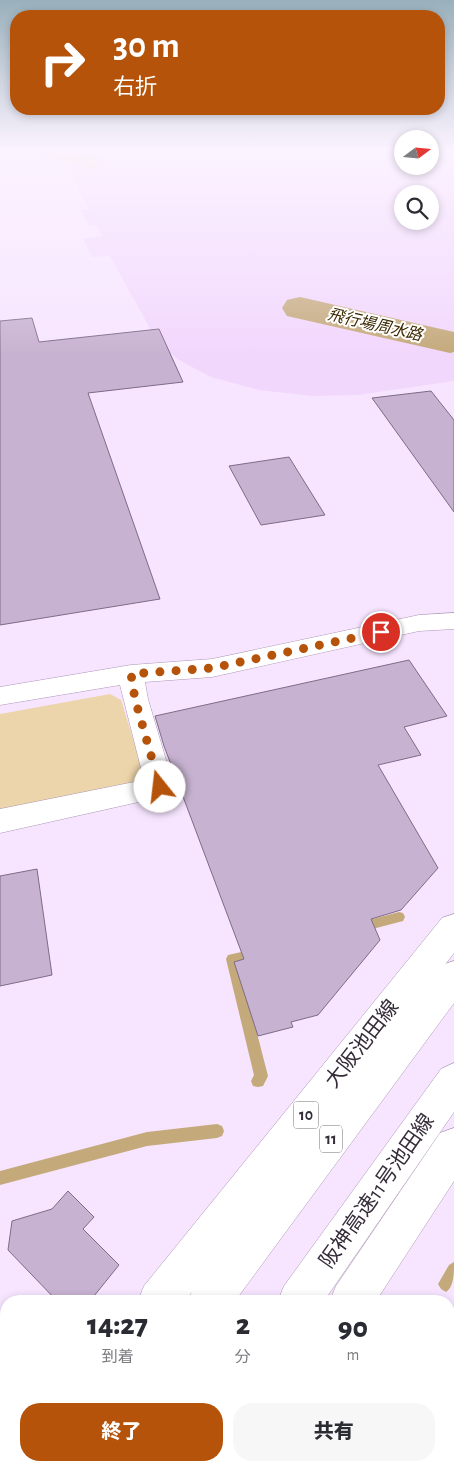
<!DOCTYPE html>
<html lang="ja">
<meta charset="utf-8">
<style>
body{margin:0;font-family:"Alegreya Sans","Noto Sans JP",sans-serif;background:#f7f7f7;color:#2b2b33;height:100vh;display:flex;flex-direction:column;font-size:19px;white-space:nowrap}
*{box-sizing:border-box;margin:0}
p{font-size:16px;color:#7c7c81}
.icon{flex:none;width:28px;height:28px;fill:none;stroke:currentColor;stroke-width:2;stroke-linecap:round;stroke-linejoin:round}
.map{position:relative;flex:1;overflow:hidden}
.panel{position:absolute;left:0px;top:1295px;width:455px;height:176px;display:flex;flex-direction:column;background:#fff;border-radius:20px 20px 0 0;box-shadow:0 2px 8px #0003}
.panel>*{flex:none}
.guide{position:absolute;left:10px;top:10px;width:435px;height:105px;border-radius:20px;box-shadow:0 2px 8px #0003;background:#b45309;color:#fff;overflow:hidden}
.needle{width:32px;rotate:74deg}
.controls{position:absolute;left:394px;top:130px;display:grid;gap:10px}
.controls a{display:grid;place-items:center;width:45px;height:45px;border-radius:50%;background:#fff;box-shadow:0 2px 8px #0003;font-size:25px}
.pin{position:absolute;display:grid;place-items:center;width:42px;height:42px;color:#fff;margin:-21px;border:2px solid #fff;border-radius:50%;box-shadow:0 1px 5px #0007}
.me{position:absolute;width:55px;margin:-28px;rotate:344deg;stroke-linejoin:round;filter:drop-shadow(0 0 4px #0008)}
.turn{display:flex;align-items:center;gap:18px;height:105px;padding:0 20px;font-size:22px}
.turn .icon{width:65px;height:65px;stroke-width:2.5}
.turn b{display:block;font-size:35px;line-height:42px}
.eta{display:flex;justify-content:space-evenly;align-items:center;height:85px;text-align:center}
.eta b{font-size:30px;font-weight:800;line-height:35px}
.action{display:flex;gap:10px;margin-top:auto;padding:10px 20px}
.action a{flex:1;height:58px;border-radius:20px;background:#b45309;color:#fff;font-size:20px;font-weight:800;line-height:58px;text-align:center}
.action a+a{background:#f7f7f7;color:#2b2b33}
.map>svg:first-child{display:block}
.built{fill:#f2d7fd;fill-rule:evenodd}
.green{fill:#edd5ab}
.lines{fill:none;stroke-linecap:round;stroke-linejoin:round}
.stream{fill:#c4a97b;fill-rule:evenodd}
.river{fill:#c4a97b;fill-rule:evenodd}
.building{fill:#c7b2d1;stroke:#7e6b87}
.street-casing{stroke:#ab96b4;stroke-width:1}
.primary-casing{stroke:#ab96b4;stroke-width:1}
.highway-casing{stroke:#ab96b4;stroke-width:1}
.street{fill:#fff;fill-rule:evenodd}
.primary{fill:#fff;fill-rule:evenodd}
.highway{fill:#fff;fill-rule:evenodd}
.route{stroke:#b45309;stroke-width:9;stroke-dasharray:0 16.2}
.labels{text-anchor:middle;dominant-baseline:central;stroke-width:4;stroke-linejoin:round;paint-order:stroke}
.far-water-label{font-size:16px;font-style:italic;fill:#3c2902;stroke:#fff}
.shield{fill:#fff;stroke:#726c75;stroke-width:1}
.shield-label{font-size:16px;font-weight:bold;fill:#362d3a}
.near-street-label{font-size:21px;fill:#362d3a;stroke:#fff}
</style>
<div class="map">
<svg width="454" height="1471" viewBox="0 0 454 1471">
<rect width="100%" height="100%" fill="#f7e5ff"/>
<path class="built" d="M0,150H402V166H430V150H454V381L358,395L312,396L259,390L211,377L179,360L158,343L110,256L92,257L83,239L102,236L97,225L90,226L81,210L89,209L69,169L0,156ZM402,194H430V221H402Z"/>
<g class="green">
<polygon points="9,150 65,150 96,157 99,164 90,170 83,164"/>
<polygon points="110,694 121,700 143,771 133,785 0,813 0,714"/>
</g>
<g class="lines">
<g class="stream">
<polygon points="399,912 403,913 405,917 403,921 361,932 357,931 355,927 357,923 361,922"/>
<polygon points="255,949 259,950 261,954 259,958 239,963 268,1076 263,1086 258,1087 253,1086 251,1081 254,1075 226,959 228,955"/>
<polygon points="217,1124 222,1126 224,1131 222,1136 217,1138 147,1146 0,1185 0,1171 147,1132"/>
<path d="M454,1262C454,1273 454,1287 446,1292L441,1289L438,1284L449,1265Z"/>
</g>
<polygon class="river" points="300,297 454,332 454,352 450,353 287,316 282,308 287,300"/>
</g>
<g class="building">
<polygon points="32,318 39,342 159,329 183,382 88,393 160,599 0,625 0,321"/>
<polygon points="431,391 454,420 454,512 372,398"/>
<polygon points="289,457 325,515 261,525 229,466"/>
<polygon points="409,660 447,716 404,727 421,755 378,765 438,868 401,910 371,919 380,940 318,1015 291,1022 293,1027 258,1036 234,962 244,959 164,746 155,716"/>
<polygon points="37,869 52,975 0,986 0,876"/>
<polygon points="68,1191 94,1217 83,1229 119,1265 90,1301 57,1301 8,1250 12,1221 52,1209"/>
</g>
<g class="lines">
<g class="street-casing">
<g id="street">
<polygon points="454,613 454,629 419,631 212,677 145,682 148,699 174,787 170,795 0,833 0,809 144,780 120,685 0,705 0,687 131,665 212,659 419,615"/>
<polygon points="376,1465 424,1465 426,1471 378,1471"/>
</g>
</g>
<g class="primary-casing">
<g id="primary">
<polygon points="454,914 454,953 185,1301 138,1301 144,1286 442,918"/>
<polygon points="454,1128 454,1181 376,1301 330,1301 336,1286 440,1133"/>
<polygon points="6,1457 6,1465 53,1465 50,1471 0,1471"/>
<polygon points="219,1465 268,1465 265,1471 216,1471"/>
</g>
</g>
<g class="highway-casing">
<g id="highway">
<polygon points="454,961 454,1003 235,1301 188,1301 194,1286 442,965"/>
<polygon points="454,1063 454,1112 324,1301 278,1301 284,1286 441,1069"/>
<polygon points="60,1465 109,1465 106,1471 57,1471"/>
<polygon points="159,1465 208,1465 205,1471 156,1471"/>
</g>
</g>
<use href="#street" class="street"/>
<use href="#primary" class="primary"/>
<use href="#highway" class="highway"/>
</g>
<linearGradient id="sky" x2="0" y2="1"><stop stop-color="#99b0bc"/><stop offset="0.42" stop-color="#fbf3ff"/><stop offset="1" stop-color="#fbf3ff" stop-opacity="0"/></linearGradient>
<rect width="454" height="356" fill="url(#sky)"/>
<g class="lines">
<polyline class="route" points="160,787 135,699 131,674 212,668 381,632"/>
</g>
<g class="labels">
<g class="far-water-label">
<text transform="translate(375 325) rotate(13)">飛行場周水路</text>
</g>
<g class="shield">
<rect x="293.5" y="1101.5" width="25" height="27" rx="4"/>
<rect x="320" y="1125.5" width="22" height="27" rx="4"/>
</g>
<g class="shield-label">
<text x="306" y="1115">10</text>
<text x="331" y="1139">11</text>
</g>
<g class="near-street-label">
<text transform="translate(362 1044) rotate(-52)">大阪池田線</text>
<text transform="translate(377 1191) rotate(-55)">阪神高速11号池田線</text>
</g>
</g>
</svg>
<div class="controls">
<a><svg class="needle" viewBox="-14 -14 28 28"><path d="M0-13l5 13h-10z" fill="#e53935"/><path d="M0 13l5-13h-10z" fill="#7c7c81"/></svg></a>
<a><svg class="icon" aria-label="search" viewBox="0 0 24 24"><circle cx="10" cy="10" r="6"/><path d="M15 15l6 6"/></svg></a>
</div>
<div class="pin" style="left:381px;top:632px;background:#d93025"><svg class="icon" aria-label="arrive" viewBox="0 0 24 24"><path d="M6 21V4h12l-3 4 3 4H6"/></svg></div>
<svg class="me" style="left:160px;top:787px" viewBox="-20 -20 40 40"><circle r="19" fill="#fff"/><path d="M0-13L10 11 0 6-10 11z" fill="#b45309"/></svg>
<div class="guide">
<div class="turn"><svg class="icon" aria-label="right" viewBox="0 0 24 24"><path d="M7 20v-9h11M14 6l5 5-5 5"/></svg><div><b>30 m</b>右折</div></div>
</div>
<section class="panel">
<div class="eta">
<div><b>14:27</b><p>到着</p></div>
<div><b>2</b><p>分</p></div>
<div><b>90</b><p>m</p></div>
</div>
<div class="action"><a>終了</a><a>共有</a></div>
</section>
</div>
